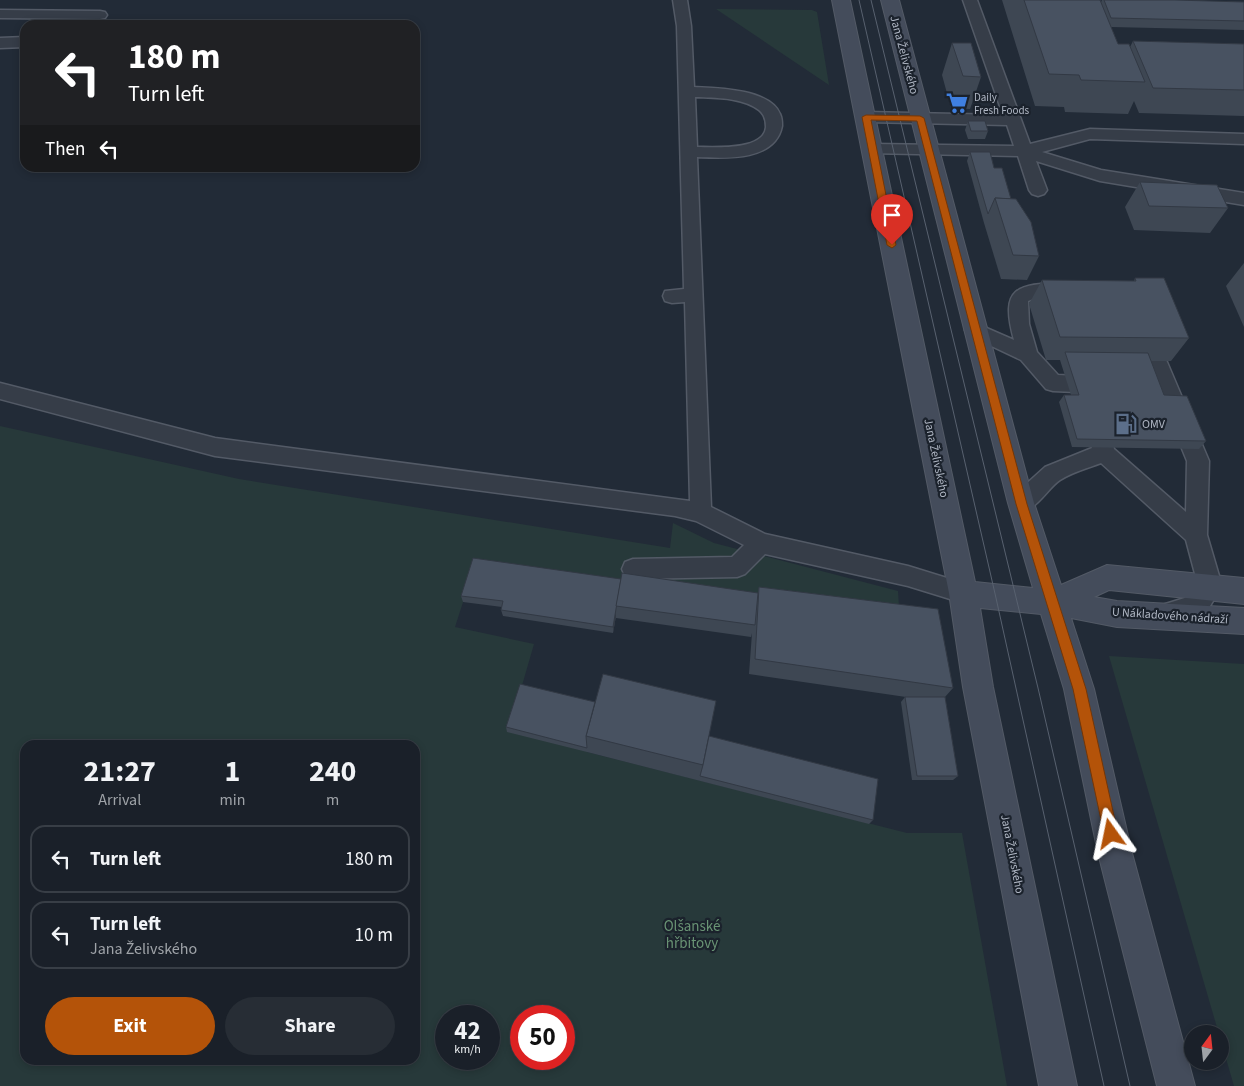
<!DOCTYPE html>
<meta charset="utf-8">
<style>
body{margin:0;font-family:"Source Sans 3",sans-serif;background:#272d35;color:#f1f3f6;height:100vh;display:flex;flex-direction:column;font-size:19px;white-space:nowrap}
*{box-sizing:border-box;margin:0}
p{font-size:16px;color:#9fa3a8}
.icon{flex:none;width:28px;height:28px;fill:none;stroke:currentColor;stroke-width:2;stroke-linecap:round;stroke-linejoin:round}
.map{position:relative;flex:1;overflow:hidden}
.sheet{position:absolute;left:20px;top:740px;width:400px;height:325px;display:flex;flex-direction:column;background:#1a2029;border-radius:15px;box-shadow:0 2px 8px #0003,0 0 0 1px #383e46}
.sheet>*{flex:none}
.top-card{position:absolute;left:20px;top:20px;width:400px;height:152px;border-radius:15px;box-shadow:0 2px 8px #0003,0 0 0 1px #383e46;background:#202124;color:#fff;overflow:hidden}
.needle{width:32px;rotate:15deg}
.tools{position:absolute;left:1184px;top:1025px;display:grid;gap:10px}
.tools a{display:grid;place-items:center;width:45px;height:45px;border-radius:50%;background:#1a2029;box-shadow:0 2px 8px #0003,0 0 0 1px #383e46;font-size:25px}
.speed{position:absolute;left:435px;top:1005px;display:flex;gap:10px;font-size:25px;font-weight:700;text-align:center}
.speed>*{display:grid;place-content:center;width:65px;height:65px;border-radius:50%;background:#1a2029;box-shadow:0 2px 8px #0003,0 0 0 1px #383e46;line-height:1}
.speed small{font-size:12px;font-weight:400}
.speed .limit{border:8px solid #d22;background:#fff;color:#111}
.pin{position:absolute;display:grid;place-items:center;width:42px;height:42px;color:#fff;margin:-51px -21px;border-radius:50% 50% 50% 0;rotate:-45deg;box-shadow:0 0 5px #0007}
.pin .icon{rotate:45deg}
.me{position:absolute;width:55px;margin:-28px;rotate:348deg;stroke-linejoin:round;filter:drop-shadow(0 0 4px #0008)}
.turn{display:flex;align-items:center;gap:18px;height:105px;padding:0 25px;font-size:22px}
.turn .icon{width:65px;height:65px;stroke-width:2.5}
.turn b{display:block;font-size:35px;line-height:42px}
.then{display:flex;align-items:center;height:48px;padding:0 25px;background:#0003;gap:10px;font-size:19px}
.eta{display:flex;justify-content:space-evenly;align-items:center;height:85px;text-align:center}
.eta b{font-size:30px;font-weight:700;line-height:35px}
.primary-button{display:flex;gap:10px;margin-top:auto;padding:10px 25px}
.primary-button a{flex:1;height:58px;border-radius:30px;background:#b45309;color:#fff;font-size:20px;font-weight:700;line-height:58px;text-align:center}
.primary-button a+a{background:#272d35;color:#f1f3f6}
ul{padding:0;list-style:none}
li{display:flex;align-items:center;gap:15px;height:68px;margin:0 10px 8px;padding:0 15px;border:2px solid #383e46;border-radius:15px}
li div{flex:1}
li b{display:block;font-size:19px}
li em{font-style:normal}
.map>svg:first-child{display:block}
.green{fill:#27393a;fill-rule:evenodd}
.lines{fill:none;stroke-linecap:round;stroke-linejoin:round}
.lane-casing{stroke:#535a66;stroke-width:3}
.secondary-casing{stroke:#535a66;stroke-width:2}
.lane{fill:#363d48;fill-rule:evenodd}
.secondary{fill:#444c5b;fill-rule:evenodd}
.tram{stroke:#58616f;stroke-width:1}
.wall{fill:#3e4753}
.shaded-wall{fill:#323944}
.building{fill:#485261;stroke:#323944}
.route{fill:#b45309;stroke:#753606}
.labels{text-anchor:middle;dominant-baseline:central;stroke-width:4.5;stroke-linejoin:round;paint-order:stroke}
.far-poi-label{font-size:11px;fill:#b0b7c4;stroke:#1b222c;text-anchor:start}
.street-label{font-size:12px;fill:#b0b7c4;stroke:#1b222c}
.poi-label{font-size:12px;fill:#b0b7c4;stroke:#1b222c;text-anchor:start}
.near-park-label{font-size:15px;fill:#699374;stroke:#1b222c}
</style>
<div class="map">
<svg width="1244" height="1086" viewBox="0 0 1244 1086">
<rect width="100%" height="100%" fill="#222b37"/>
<g class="green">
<polygon points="716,9 812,10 817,12 829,85"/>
<path d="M0,426L239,479L670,548L673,523L714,543L898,591L900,623L475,565L455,627L534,644L521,689L587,752L907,833H962L1007,1086H0ZM25,745H415V1060H25ZM446,1016H489V1059H446ZM521,1016H564V1059H521Z"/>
<polygon points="1109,656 1244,664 1244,1086 1234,1086"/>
</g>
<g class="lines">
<g class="lane-casing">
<g id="lane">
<path d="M673,0H687L691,26L694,87C717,88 770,89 780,114C782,118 782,122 782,126C775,162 724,158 697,157L711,507L765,534L908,566L963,583L971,586L975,593L971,600L963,603L908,586L765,554L745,574L737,577L633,579L625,576L622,569L625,562L633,559L732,557L744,545L696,521L675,516L215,456L0,399V383L215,438L690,501L685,302L672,303L665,301L663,296L665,291L684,289L677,26ZM695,97C715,98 742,97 759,110C764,114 766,120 766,127C764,151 713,147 697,147Z"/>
<polygon points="963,0 977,0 1030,144 1090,129 1244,134 1244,144 1090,139 1042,152 1101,170 1244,193 1244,205 1100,181 1036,161 1047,190 1044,194 1038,196 1032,194 1029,190 1018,156 866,153 864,149 866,145 872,144 1014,146 1007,125 866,122 860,121 858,117 860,113 866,112 1003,115"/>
<polygon points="0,10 100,11 105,12 107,15 105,18 100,19 0,18"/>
<polygon points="25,37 25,47 0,48 0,38"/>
<path d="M1066,282L1073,284L1075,289L1073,294L1038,297L1028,301L1029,324L1037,352L1058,375L1098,377L1105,379L1108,385L1105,391L1098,393L1053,391L1046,389L1021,360L968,335L965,330L968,325L975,323L1014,340C999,285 1018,285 1066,282Z"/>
<path d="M1157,354L1164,357L1167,362L1209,461L1207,535L1222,586L1207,611L1167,625L1159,622L1155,614L1159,606L1191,596L1198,585L1186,540L1101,463C1088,468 1072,472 1060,480C1045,490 1034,517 1013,510L1010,503L1013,496L1045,467L1092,448L1086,418L1089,412L1096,410L1103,412L1114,449L1186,512L1187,461L1160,395L1130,394L1123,392L1120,386L1123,380L1130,378L1154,379L1147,362L1150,357Z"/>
</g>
</g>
<g class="secondary-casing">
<polygon id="secondary" points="832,0 850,0 975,582 1033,588 1008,503 881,0 899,0 1034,503 1061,585 1107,565 1244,578 1244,604 1109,590 1094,597 1117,601 1244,608 1244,634 1117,627 1071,618 1094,689 1132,853 1195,1086 1157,1086 1098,853 1064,689 1041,614 980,608 993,687 1077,1086 1039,1086 963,687 949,593"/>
</g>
<use href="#lane" class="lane"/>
<use href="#secondary" class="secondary"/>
<g class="tram">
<polyline points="859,0 996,598 1104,1086"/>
<polyline points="871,0 1038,688 1130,1086"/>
</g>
</g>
<g class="wall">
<polygon points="1002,0 1100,0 1101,2 1102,0 1175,0 1244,2 1244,30 1111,27 1118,44 1130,47 1133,41 1244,44 1244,116 1139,113 1134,101 1128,114 1065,112 1064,107 1035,106"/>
<polygon points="952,43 981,77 970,109 951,108 942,75"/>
<polygon points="968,121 988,131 985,139 968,139 965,130"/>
<polygon points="970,152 994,168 1011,199 1039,256 1027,280 1001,279 984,223 967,161"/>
<polygon points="1140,182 1228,208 1210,233 1134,230 1125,207"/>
<polygon points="1244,263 1244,327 1226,286"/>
<polygon points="1135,278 1189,338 1171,361 1151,361 1164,395 1206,441 1199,449 1072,447 1059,402 1064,395 1071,395 1060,360 1046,360 1029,304 1042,280 1134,281"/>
<polygon points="621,579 758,593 759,587 953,688 945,697 958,776 953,780 912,780 901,702 905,697 906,697 749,674 752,633 751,637 616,618 616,616 613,633 503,616 501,610 502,607 463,602 461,596"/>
<polygon points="506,727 709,736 873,820 869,824 587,752 507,732"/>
</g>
<polygon class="shaded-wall" points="616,610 616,616 613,633 613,627"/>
<g class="building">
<polygon points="1024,0 1100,0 1118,44 1129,44 1145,82 1081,80 1079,75 1049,74"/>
<polygon points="1104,0 1175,0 1244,2 1244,21 1111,18"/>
<polygon points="1133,41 1244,44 1244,90 1153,88"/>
<polygon points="952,43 971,43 981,77 963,76"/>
<polygon points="968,121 985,121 988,131 971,131"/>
<polygon points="970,152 990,152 994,168 1002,168 1011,199 995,198 988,214"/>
<polygon points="1140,182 1217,185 1228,208 1149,206"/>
<polygon points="995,198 1016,199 1031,222 1039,256 1013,255"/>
<polygon points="1135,278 1164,278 1189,338 1060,337 1042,280 1136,281"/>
<polygon points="1065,352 1148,353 1164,395 1187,396 1206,441 1077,439 1064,395 1079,395"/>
<polygon points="473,558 621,579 613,627 501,610 503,601 461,596"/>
<polygon points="622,573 758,593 755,625 616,606"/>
<polygon points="759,587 938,609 953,688 755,659"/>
<polygon points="603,674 716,701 703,765 586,736"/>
<polygon points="520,684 595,702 586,736 587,748 506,727"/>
<polygon points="905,697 945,697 958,776 917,776"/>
<polygon points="709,736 878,779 873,820 700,776 703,765"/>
</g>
<polygon class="route" points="866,115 920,116 924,118 1027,504 1086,689 1118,834 1116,839 1111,841 1106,839 1104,834 1073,689 1016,504 917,121 871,120 896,245 892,248 887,245 862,117"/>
<defs>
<g id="supermarket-bare" transform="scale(1.725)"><path d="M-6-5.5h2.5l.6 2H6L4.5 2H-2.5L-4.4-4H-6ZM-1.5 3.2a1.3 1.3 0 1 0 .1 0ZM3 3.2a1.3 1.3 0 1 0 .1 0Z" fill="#3f7fe0" stroke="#1b222c" stroke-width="2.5" paint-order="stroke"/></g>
<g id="fuel-bare" transform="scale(1.725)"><path d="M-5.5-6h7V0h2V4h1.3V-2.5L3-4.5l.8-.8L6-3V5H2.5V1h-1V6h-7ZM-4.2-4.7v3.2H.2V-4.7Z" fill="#5c6f8a" stroke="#1b222c" stroke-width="2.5" paint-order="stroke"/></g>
</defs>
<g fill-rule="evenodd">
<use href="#supermarket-bare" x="957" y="103"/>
<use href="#fuel-bare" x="1126" y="424"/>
</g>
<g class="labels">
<g class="far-poi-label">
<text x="974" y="97">Daily<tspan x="974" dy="13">Fresh Foods</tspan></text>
</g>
<g class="street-label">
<text transform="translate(904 55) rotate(75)">Jana Želivského</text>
<text transform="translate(936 458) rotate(78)">Jana Želivského</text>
<text transform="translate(1170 616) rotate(4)">U Nákladového nádraží</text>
<text transform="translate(1012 854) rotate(79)">Jana Želivského</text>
</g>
<g class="poi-label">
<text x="1142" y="424">OMV</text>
</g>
<g class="near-park-label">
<text x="692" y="926">Olšanské<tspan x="692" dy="17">hřbitovy</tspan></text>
</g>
</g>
</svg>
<div class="tools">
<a><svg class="needle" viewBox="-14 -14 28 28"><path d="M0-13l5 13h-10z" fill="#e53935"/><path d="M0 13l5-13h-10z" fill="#9fa3a8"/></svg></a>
</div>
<div class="speed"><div>42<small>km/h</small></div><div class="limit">50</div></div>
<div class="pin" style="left:892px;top:245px;background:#d93025"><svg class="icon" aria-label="arrive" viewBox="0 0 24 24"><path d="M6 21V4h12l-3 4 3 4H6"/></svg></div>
<svg class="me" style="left:1111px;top:834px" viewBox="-20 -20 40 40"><path d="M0-17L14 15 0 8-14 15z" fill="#b45309" stroke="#fff" stroke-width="4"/></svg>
<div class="top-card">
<div class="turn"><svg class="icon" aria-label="left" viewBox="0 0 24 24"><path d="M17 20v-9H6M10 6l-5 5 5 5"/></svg><div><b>180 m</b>Turn left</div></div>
<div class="then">Then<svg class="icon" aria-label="left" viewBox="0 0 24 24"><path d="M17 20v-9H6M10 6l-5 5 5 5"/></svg></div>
</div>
<section class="sheet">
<div class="eta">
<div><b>21:27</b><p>Arrival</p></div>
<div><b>1</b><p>min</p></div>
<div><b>240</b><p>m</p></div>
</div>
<ul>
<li><svg class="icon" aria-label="left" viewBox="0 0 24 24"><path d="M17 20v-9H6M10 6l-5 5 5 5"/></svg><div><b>Turn left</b></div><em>180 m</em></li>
<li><svg class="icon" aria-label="left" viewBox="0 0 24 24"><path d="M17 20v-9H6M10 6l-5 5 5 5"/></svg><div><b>Turn left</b><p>Jana Želivského</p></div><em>10 m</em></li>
</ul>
<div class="primary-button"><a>Exit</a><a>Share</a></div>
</section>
</div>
